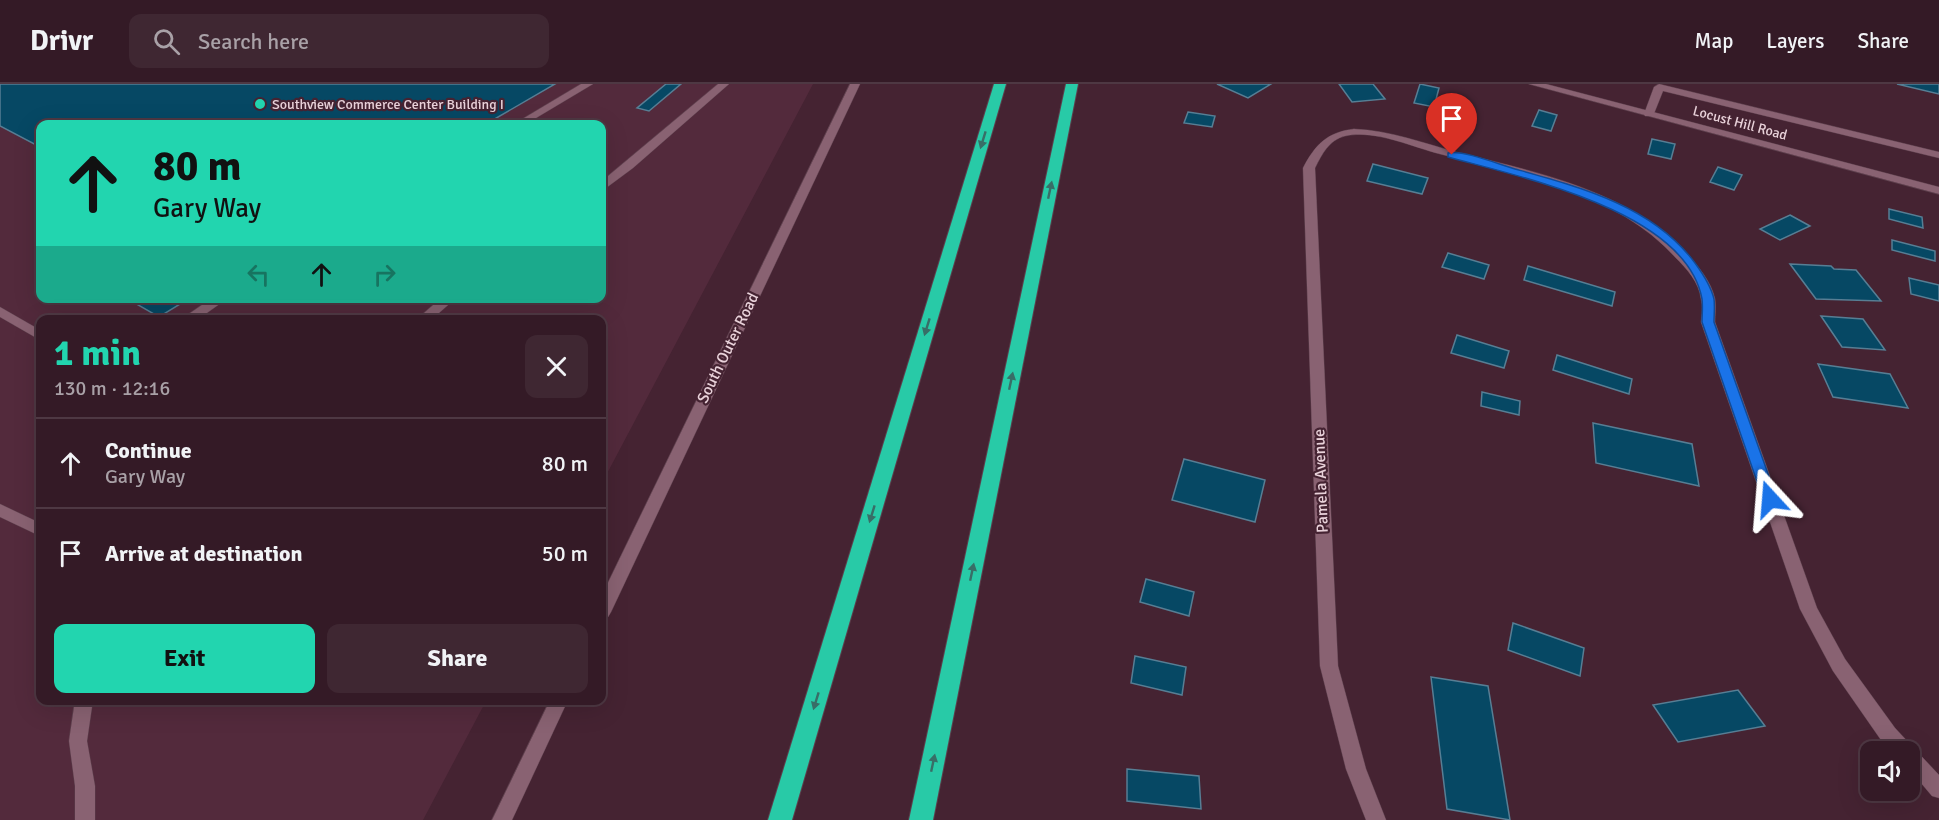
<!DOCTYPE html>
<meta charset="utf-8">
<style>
body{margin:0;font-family:Signika,sans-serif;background:#3f2732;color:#f1f3f6;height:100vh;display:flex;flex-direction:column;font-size:22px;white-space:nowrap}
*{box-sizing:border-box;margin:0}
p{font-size:20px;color:#a9a1a7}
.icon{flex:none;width:33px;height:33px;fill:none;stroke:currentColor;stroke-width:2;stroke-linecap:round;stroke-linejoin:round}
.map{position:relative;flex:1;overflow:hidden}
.side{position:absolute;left:36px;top:231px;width:570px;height:390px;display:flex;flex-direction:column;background:#341a26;border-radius:12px;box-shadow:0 6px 24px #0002,0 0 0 2px #4e3843}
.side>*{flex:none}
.banner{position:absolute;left:36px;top:36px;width:570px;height:183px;border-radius:12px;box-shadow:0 6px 24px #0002,0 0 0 2px #4e3843;background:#22d5af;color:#111;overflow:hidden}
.controls{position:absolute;left:1860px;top:657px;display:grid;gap:12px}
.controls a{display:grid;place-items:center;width:60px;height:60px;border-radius:12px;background:#341a26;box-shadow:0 6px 24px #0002,0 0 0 2px #4e3843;font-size:30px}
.pin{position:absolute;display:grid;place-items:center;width:51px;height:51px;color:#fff;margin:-62px -26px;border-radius:50% 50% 50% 0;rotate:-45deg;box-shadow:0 0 6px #0007}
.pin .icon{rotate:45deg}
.me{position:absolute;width:66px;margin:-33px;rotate:341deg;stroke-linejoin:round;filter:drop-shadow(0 0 4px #0008)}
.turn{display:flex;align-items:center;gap:21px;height:126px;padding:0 18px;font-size:27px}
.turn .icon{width:78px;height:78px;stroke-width:2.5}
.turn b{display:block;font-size:42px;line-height:51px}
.lanes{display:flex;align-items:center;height:57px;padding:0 18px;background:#0003;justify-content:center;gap:30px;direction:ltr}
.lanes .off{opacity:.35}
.round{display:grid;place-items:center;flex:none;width:63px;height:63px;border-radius:12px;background:#3f2732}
.headline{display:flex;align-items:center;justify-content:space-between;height:102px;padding:0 18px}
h1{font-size:36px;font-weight:700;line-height:45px;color:#22d5af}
.button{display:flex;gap:12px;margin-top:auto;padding:12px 18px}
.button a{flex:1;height:69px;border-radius:12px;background:#22d5af;color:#111;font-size:24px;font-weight:700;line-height:69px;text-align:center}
.button a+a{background:#3f2732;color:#f1f3f6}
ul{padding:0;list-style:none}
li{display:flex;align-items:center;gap:18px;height:90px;padding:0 18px;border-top:2px solid #4e3843}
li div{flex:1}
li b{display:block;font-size:22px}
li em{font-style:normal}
header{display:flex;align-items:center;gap:36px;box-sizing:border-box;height:84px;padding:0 30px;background:#341a26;border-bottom:2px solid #4e3843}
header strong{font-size:28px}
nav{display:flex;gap:33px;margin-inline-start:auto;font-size:21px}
.search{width:420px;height:54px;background:#3f2732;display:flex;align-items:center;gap:15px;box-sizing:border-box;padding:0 21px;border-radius:12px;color:#a9a1a7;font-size:22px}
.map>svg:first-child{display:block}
.built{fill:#532a3c;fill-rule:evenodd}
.building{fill:#064864;stroke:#577e94;stroke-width:1.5}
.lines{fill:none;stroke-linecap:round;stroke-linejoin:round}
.lane-casing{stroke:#5c3f4c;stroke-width:1}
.street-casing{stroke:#5c3f4c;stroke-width:1}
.secondary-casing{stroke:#5c3f4c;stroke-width:1}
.highway-casing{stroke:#5c3f4c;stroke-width:2}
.lane{fill:#896272;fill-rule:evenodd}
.street{fill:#896272;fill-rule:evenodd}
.secondary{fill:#896272;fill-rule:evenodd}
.highway{fill:#28caa7;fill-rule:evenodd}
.oneway{fill:#386e67}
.route{fill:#1a73e8;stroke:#114b97;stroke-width:1.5}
.poi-dot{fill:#22d5af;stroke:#452332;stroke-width:2}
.labels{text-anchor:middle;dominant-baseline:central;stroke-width:4.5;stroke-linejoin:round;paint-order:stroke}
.far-poi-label{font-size:14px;fill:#e9d2da;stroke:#452332;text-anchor:start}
.far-street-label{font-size:14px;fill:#e9d2da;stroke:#452332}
.street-label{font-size:16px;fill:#e9d2da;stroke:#452332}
</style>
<header>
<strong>Drivr</strong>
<div class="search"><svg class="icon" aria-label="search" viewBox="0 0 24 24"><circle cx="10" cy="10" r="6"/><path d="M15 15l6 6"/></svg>Search here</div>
<nav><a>Map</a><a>Layers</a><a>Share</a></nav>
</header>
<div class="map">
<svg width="1939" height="736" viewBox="0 0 1939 736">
<rect width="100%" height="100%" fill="#452332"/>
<path class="built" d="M0,0H813L602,399V236H40V616L486,617L423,736H0ZM40,40H602V214H40Z"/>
<g class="building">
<polygon points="0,0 555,0 486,40 40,40 40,63 0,42"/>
<polygon points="666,0 681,0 649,27 637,24"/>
<polygon points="1217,0 1271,0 1248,14"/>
<polygon points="1339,0 1373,0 1385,15 1352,18"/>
<polygon points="1420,0 1439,4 1434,23 1414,19"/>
<polygon points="1897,0 1939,0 1939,10"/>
<polygon points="1539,26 1557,31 1551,47 1532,42"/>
<polygon points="1188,28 1215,32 1212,43 1184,39"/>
<polygon points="1652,55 1675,60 1671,75 1648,70"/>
<polygon points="1373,80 1428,94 1422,110 1367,97"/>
<polygon points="1718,83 1742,91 1734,106 1710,98"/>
<polygon points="1889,125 1922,133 1923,144 1889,135"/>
<polygon points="1790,131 1810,142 1780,156 1760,145"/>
<polygon points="1892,156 1935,167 1935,177 1892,166"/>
<polygon points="1448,169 1489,181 1484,195 1442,183"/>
<polygon points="1790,180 1831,182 1834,185 1856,186 1881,217 1816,215"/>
<polygon points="1528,182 1615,208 1612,222 1524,196"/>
<polygon points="1909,194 1939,201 1939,217 1911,210"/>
<polygon points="126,214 190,214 159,233"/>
<polygon points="1821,232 1863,235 1885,266 1842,263"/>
<polygon points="1457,251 1509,267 1504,284 1451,269"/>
<polygon points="1557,271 1632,295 1629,310 1553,286"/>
<polygon points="1818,280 1890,290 1908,324 1833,313"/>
<polygon points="1482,308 1520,317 1519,331 1481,322"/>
<polygon points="1593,339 1692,360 1699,402 1596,379"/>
<polygon points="1184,375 1265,396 1255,438 1172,416"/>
<polygon points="1146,495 1194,508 1189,532 1140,518"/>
<polygon points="1513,539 1584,564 1580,592 1508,566"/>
<polygon points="1135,572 1186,583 1182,611 1131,599"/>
<polygon points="1431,593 1488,602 1510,736 1447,725"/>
<polygon points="1738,606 1765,642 1678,658 1653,621"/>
<polygon points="1127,685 1199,692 1201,725 1127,717"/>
</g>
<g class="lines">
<g class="lane-casing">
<g id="lane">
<polygon points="581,0 593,0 526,40 514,40"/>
<polygon points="718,0 729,0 633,84 606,104 602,105 602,97"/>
<polygon points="1659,0 1939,68 1939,74 1663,7 1653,32 1645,32 1644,30 1654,3"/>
<polygon points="212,214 228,214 197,236 180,236"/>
<polygon points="441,214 456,214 431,236 416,236"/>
<polygon points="0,223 40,246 40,256 0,233"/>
<polygon points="0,420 40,439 40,452 0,433"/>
<polygon points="75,616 93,616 87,657 95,702 95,736 75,736 75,702 69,657"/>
</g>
</g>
<g class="street-casing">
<g id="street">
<polygon points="1529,0 1546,0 1939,103 1939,110"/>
<path d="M1354,45C1390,46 1425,60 1460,69C1540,89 1628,107 1686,169C1698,182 1711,197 1715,215C1716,223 1715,231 1715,238L1817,524L1845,575L1895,644L1939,691V714L1932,712L1910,686V668H1892L1881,656L1833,587L1800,525L1701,238C1702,231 1703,222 1701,215C1699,198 1687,185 1675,173C1617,109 1524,92 1444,71C1414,64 1376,45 1345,52C1329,56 1322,70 1315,84L1338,582L1366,685L1386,736H1366L1346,685L1320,582L1303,84C1315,61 1327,48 1354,45Z"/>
</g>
</g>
<g class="secondary-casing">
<g id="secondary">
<polygon points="850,0 860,0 611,528 608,533 602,535 602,511"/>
<polygon points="550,616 568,616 512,736 492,736"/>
</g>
</g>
<g class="highway-casing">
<g id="highway">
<polygon points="994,0 1006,0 792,736 768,736"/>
<polygon points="1066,0 1078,0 933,736 909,736"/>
</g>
</g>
<use href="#lane" class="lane"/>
<use href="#street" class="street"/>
<use href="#secondary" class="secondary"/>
<use href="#highway" class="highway"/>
</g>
<defs><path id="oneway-solid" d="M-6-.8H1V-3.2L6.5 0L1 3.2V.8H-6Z" transform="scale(1.5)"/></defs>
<g class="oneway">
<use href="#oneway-solid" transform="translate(983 56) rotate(107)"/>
<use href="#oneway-solid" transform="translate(1050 106) rotate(-78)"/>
<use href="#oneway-solid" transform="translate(927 243) rotate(107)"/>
<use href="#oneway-solid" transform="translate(1011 297) rotate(-78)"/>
<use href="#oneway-solid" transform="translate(872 430) rotate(107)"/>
<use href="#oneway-solid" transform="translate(972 488) rotate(-78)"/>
<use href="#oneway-solid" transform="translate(816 617) rotate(107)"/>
<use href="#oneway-solid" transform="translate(933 679) rotate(-78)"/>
</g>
<path class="route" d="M1448,69C1464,66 1498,80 1515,85C1580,103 1653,122 1695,179C1703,190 1711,202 1714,215C1715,222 1714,231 1714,238L1777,415L1775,419H1765L1763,415L1702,238C1702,231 1703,222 1702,215C1686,127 1520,93 1448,73Z"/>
<circle class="poi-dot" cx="260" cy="20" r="6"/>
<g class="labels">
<g class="far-poi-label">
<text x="272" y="20">Southview Commerce Center Building I</text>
</g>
<g class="far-street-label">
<text transform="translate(1740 39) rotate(15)">Locust Hill Road</text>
</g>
<g class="street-label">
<text transform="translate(728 264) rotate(-64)">South Outer Road</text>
<text transform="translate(1321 397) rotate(-92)">Pamela Avenue</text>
</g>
</g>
</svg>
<div class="controls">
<a><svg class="icon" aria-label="sound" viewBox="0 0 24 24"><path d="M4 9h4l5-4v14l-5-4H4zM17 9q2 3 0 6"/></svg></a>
</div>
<div class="pin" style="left:1452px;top:71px;background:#d93025"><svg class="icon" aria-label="arrive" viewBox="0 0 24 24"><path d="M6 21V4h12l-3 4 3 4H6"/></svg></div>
<svg class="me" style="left:1770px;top:415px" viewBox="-20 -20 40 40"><path d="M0-17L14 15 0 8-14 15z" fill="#1a73e8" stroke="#fff" stroke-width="4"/></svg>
<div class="banner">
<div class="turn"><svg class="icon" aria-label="ahead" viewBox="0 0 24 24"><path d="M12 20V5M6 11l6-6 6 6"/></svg><div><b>80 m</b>Gary Way</div></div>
<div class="lanes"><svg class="icon off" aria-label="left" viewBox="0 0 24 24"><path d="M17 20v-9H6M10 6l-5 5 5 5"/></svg><svg class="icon" aria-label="ahead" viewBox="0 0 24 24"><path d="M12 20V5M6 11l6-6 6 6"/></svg><svg class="icon off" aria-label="right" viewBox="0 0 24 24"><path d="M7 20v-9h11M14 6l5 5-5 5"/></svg></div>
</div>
<section class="side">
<div class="headline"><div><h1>1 min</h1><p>130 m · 12:16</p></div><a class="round"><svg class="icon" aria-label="close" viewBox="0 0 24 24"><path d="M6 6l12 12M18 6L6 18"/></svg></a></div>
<ul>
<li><svg class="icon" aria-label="ahead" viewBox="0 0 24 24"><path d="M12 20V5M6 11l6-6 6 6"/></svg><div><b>Continue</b><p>Gary Way</p></div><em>80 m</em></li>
<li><svg class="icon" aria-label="arrive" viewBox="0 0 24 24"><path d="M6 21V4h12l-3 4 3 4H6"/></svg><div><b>Arrive at destination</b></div><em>50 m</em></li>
</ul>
<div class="button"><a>Exit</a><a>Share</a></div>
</section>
</div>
